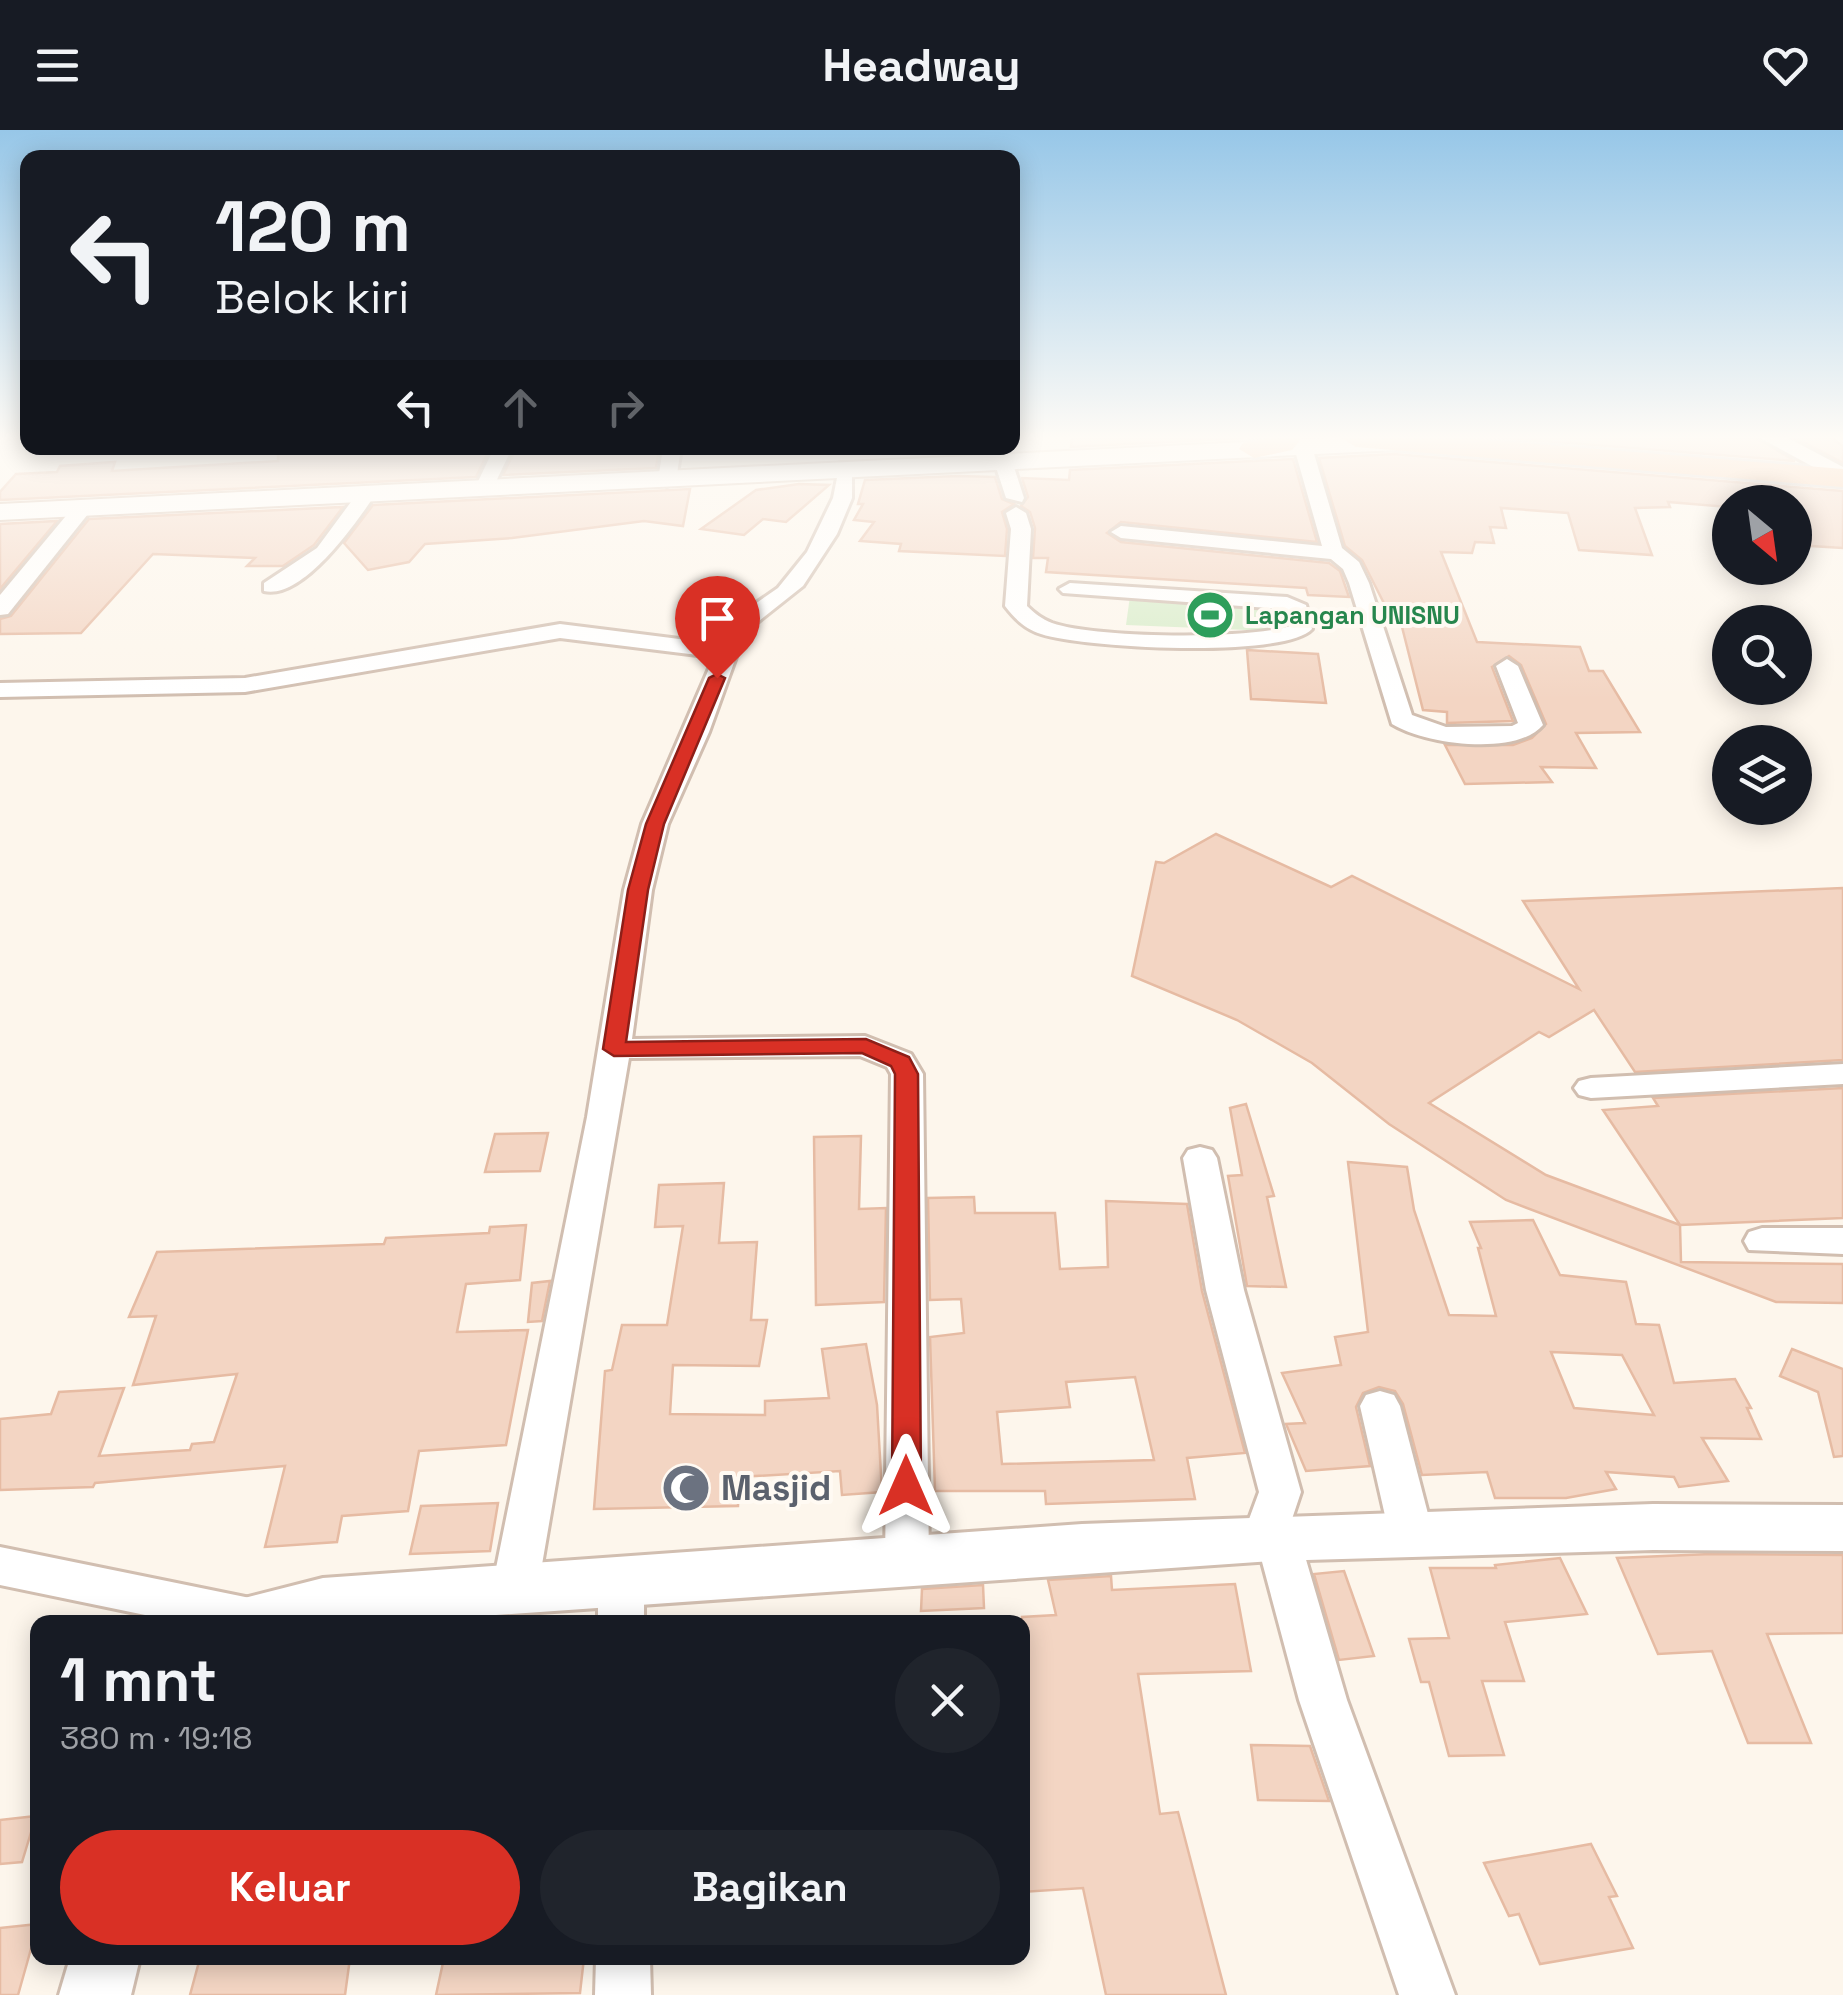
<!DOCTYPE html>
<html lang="id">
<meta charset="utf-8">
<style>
body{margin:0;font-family:"Space Grotesk",sans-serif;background:#20242c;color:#f1f3f6;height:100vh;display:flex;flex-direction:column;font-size:38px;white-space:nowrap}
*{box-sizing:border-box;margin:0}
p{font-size:32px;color:#9ea1a6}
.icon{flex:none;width:55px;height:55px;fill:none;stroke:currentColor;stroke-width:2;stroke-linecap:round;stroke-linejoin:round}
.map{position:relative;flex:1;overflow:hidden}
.panel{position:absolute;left:30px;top:1485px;width:1000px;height:350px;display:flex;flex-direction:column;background:#171b24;border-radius:20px;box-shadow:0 5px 25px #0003}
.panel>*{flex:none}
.hud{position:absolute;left:20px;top:20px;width:1000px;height:305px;border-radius:20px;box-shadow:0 5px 25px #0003;background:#171b24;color:#f1f3f6;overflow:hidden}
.needle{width:65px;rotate:151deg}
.buttons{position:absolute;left:1712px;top:355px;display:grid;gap:20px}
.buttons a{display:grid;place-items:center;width:100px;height:100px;border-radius:50%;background:#171b24;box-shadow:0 5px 25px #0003;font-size:50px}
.pin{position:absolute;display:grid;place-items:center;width:85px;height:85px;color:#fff;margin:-102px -42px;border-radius:50% 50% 50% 0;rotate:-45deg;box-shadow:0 0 10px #0007}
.pin .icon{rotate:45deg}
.me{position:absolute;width:110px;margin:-55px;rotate:0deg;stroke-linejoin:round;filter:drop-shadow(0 0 8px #0008)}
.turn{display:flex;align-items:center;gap:35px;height:210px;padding:0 30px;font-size:45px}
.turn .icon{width:130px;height:130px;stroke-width:2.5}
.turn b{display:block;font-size:70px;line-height:85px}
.lanes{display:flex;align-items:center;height:95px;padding:0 30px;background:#0003;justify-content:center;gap:50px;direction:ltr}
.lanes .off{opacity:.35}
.round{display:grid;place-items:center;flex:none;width:105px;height:105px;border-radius:52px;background:#20242c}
.overview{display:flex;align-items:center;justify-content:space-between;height:170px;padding:0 30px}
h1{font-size:60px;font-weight:600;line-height:75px}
.action{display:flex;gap:20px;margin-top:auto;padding:20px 30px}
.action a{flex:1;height:115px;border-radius:60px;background:#d93025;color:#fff;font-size:40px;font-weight:600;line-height:115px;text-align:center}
.action a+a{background:#20242c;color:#f1f3f6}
header{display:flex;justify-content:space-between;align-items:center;height:130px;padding:0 30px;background:#171b24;font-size:45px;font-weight:600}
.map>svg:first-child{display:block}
.green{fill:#d8ecc9}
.building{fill:#f3d5c3;stroke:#e6bba3;stroke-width:2.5;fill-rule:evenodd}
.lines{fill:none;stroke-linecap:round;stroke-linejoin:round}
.minor-casing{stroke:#d1beb0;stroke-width:6}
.tertiary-casing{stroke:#d1beb0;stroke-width:6}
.secondary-casing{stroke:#d6c0b0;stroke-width:4}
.trunk-casing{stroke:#dad1cd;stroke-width:5}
.minor{fill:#fff;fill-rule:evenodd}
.tertiary{fill:#fff;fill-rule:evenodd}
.secondary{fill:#fff;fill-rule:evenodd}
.trunk{fill:#f9c8a4;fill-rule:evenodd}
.route{fill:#d93025;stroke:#8d1f18;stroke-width:2.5}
.labels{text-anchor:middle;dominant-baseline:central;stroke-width:8;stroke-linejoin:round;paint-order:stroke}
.far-leisure-label{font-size:25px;font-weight:bold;fill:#27864d;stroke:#fffaf3;text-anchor:start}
.near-worship-label{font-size:35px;font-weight:bold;fill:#5b616d;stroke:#fffaf3;text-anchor:start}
</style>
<header><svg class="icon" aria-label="menu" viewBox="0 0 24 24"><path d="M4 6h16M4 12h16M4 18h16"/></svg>Headway<svg class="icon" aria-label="heart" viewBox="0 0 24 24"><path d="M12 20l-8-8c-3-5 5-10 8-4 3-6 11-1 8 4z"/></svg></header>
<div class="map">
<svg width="1843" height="1865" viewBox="0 0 1843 1865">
<rect width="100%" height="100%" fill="#fdf6ec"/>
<polygon class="green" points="1130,466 1290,475 1295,502 1126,495"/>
<g class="building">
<polygon points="1072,308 1244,308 1071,317"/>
<polygon points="1504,308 1757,308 1795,331"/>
<polygon points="1796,308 1831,308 1843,316 1843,333"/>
<polygon points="278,318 490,318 476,347 0,370 0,362 16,344 57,342 60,336 115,332 112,341 278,331"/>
<polygon points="516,318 659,318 656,338 503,345"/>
<polygon points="1394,324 1843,361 1843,418 1795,415 1795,372 1730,371 1728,377 1668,372 1670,377 1635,378 1652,425 1579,420 1568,383 1501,378 1506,398 1490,397 1494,413 1475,412 1472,423 1441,422 1477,512 1580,517 1589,541 1603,541 1640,602 1576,603 1596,638 1541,637 1552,652 1465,654 1445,615 1513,615 1532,608 1546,594 1521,535 1509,526 1492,537 1513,591 1447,593 1447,582 1423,580 1401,493 1394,493 1362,430 1345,416 1319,328"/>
<polygon points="1293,329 1317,412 1121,392 1107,403 1121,412 1329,433 1340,441 1349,467 1308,465 1306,458 1046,442 1048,428 1033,428 1035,398 1030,382 1021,376 1028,367 1022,348 1069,350 1070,340"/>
<polygon points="958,346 995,347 1002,369 1014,374 1002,382 1007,399 1005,426 899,421 901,414 860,411 874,392 854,390 863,374 858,374 865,350"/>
<polygon points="799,354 829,355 786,392 763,389 744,405 701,399 756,360"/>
<polygon points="690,359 683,396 644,391 512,408 425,414 409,432 368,440 344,413 373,375"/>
<polygon points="343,377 314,415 283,436 247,436 255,428 153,424 81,503 0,504 0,489 11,486 89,389"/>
<polygon points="57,391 0,459 0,394"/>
<polygon points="1247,520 1318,524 1326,573 1251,569"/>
<polygon points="1216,704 1331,757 1352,746 1579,859 1523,771 1843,758 1843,930 1635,942 1594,880 1549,907 1539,902 1429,973 1546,1045 1680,1095 1681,1132 1843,1134 1843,1173 1776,1172 1506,1070 1389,994 1312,933 1237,890 1132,846 1156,732 1164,733"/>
<polygon points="1843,958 1843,1088 1680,1095 1603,980 1658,976 1653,968"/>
<polygon points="1246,974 1274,1066 1267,1067 1286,1157 1247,1156 1228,1046 1242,1045 1230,978"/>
<polygon points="548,1003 540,1041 485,1042 495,1004"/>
<polygon points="861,1006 859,1079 886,1078 884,1172 816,1175 814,1007"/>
<path d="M1348,1032L1407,1037L1414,1080L1449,1185L1496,1186L1478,1118H1481L1470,1092L1533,1090L1560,1145L1626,1152L1636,1194L1659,1195L1674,1253L1735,1249L1751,1278H1747L1761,1309L1702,1308L1728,1351L1679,1357L1674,1347L1606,1342L1616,1359L1566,1368H1495L1487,1342L1422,1345L1403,1274L1395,1261L1379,1257L1363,1263L1356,1277L1370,1336L1306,1341L1286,1294L1305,1293L1282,1243L1341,1235L1335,1207L1368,1202ZM1551,1222L1622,1225L1654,1285L1574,1278Z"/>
<polygon points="724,1053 719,1113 757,1112 751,1190 767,1190 759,1236 673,1235 670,1284 765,1285 765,1271 829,1268 822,1219 866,1214 877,1275 882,1362 842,1365 840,1341 739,1347 738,1376 594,1379 605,1241 612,1240 622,1195 667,1195 683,1096 655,1097 659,1055"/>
<path d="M974,1067L975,1083H1055L1060,1139L1108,1137L1106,1071L1187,1074L1202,1161L1245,1323L1187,1328L1195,1369L1046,1374L1045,1361H935L930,1207L964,1203L961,1169L930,1170L928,1068ZM1135,1247L1154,1330L1002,1334L997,1282L1070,1277L1066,1252Z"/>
<polygon points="526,1095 520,1150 466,1154 457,1202 528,1200 506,1315 419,1321 408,1381 342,1386 337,1412 265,1417 285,1336 95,1353 93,1357 0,1360 0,1289 51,1284 59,1262 124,1258 99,1326 190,1320 192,1314 214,1312 237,1244 133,1255 156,1186 129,1187 157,1122 384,1114 386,1108 489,1103 490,1097"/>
<polygon points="550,1151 542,1191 528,1192 532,1153"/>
<polygon points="1792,1219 1843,1239 1843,1326 1834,1327 1818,1262 1780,1246"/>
<polygon points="498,1373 490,1421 410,1424 421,1376"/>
<polygon points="1711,1424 1843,1425 1843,1503 1767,1504 1811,1613 1748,1613 1712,1521 1658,1524 1617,1428"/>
<polygon points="1560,1428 1587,1484 1505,1492 1524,1551 1482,1551 1504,1625 1449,1626 1429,1552 1421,1552 1409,1509 1449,1508 1430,1438 1496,1438 1495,1435"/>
<polygon points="1344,1441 1374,1526 1339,1530 1314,1444"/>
<polygon points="1111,1446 1112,1460 1235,1454 1251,1541 1138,1544 1160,1684 1178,1682 1226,1865 1106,1865 1083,1758 1022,1762 1022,1487 1056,1485 1048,1450"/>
<polygon points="983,1455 984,1478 921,1481 922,1459"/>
<polygon points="1251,1615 1310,1616 1329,1671 1258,1670"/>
<polygon points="36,1686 22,1732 0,1734 0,1690"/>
<polygon points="1591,1714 1617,1766 1609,1767 1633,1818 1540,1834 1519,1784 1509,1786 1484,1733"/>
<polygon points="38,1794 18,1865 0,1865 0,1798"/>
<polygon points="200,1828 350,1828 345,1865 190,1865"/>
<polygon points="444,1828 584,1828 580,1863 436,1865"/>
</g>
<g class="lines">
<g class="minor-casing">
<g id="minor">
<path d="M1303,312L1312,317L1342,418L1359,432L1369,453L1412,585L1446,597L1512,596L1518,593L1496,536L1507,529L1518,536L1543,595C1516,627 1424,614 1392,594L1349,453L1343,439L1331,429L1121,408L1111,402L1121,396L1322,416L1294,317Z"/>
<polygon points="494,318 512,318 490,364 476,364 474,360"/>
<polygon points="663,318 681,318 676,350 667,356 658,350"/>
<polygon points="1003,326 1012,331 1024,368 1022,372 1006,368 994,331"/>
<polygon points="840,333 852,333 852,368 837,404 803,456 745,502 709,602 668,694 652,760 632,909 865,906 911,924 923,944 929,1432 923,1445 907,1450 891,1445 885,1432 891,944 887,937 860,926 629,928 538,1458 531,1471 515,1477 499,1471 492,1458 587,987 624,760 642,694 714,527 560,508 245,562 0,567 0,553 245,548 560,494 719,514 733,489 778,458 807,422 833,368"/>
<path d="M359,361L375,365C356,393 303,470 264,461V453L317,418Z"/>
<polygon points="75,375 92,379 8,484 0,485 0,465"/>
<path d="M1016,377L1026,383L1031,399L1027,476C1034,483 1042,489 1052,493C1094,508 1248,510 1290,496L1288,483L1282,479L1063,463L1059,459L1070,453L1287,467L1306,475L1312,499C1284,529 1082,518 1041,504C1025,499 1015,489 1005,476L1011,399L1006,383Z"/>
<polygon points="1843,934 1843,954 1591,968 1579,965 1574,958 1579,951 1591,948"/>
<polygon points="1200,1017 1212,1020 1217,1028 1244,1160 1301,1362 1290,1395 1300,1409 1347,1570 1455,1865 1399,1865 1299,1570 1261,1428 1247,1424 1241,1411 1259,1362 1206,1160 1183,1028 1188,1020"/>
<polygon points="1762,1098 1843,1098 1843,1124 1749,1120 1744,1111 1749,1102"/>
<polygon points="1380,1261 1394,1265 1400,1276 1433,1403 1427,1416 1411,1421 1395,1416 1389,1403 1360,1276 1366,1265"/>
<polygon points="0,1417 250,1468 266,1474 273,1488 271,1492 179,1492 0,1455"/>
<polygon points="621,1431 637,1437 644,1450 644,1492 598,1492 598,1450 605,1437"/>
<polygon points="596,1828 650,1828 651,1865 595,1865"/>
</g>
</g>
<g class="tertiary-casing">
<g id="tertiary">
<polygon points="1760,308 1788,308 1843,337 1843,353"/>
<polygon points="1653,1374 1843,1375 1843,1421 1653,1420 1272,1431 396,1492 212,1492 221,1474 323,1448 1082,1394"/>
<polygon points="70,1828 140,1828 131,1865 59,1865"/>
</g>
</g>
<g class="secondary-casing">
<polygon id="secondary" points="1329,308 1407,308 1410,312 1397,320 0,390 0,374"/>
</g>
<g class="trunk-casing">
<g id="trunk">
<polygon points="1267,308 1302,308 1292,320 1254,328 1239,319 1243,313"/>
<polygon points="1341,308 1461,308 1843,339 1843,357 1356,317"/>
</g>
</g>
<use href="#minor" class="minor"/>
<use href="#tertiary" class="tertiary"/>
<use href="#secondary" class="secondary"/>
<use href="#trunk" class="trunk"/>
</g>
<linearGradient id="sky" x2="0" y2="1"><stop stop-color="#97c7e8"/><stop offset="0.54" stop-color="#fefbf6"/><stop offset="1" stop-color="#fefbf6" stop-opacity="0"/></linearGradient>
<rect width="1843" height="569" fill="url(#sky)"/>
<polygon class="route" points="717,544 725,548 664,694 648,760 626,912 866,909 909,927 918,944 921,1356 917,1365 896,1365 892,1356 895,944 891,936 862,923 614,926 603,919 628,760 646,694 709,548"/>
<defs>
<g id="stadium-disc" transform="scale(2.5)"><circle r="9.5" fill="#2e9e5b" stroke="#fffaf3"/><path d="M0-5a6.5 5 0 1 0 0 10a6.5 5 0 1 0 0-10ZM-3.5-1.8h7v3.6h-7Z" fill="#fff"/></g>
<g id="mosque-disc" transform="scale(2.5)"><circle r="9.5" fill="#6b7280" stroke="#fffaf3"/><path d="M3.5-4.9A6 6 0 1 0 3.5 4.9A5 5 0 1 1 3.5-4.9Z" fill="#fff"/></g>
</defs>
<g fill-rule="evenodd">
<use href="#stadium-disc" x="1210" y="485"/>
<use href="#mosque-disc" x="686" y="1358"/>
</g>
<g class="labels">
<g class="far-leisure-label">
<text x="1245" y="485">Lapangan UNISNU</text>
</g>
<g class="near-worship-label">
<text x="721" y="1358">Masjid</text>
</g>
</g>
</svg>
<div class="buttons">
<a><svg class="needle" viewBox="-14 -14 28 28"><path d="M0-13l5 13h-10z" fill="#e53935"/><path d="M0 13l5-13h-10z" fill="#9ea1a6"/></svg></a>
<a><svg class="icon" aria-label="search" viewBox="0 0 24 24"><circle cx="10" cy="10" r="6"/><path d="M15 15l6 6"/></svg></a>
<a><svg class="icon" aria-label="layers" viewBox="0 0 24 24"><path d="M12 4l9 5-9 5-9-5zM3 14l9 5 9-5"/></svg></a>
</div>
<div class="pin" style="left:717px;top:548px;background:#d93025"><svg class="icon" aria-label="arrive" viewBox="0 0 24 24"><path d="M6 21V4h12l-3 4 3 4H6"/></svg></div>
<svg class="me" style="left:906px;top:1356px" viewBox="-20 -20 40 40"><path d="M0-17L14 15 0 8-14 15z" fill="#d93025" stroke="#fff" stroke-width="4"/></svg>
<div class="hud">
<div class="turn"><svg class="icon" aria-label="left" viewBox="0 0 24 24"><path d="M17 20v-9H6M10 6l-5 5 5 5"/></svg><div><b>120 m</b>Belok kiri</div></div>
<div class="lanes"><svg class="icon" aria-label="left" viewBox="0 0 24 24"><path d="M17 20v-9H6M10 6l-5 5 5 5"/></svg><svg class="icon off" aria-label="ahead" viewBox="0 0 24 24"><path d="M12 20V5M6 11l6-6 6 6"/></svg><svg class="icon off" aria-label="right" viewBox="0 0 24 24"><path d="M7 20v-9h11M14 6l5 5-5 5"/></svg></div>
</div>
<section class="panel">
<div class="overview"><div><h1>1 mnt</h1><p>380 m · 19:18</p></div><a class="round"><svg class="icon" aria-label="close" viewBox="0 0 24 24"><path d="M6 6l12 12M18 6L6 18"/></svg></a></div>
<div class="action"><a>Keluar</a><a>Bagikan</a></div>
</section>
</div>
